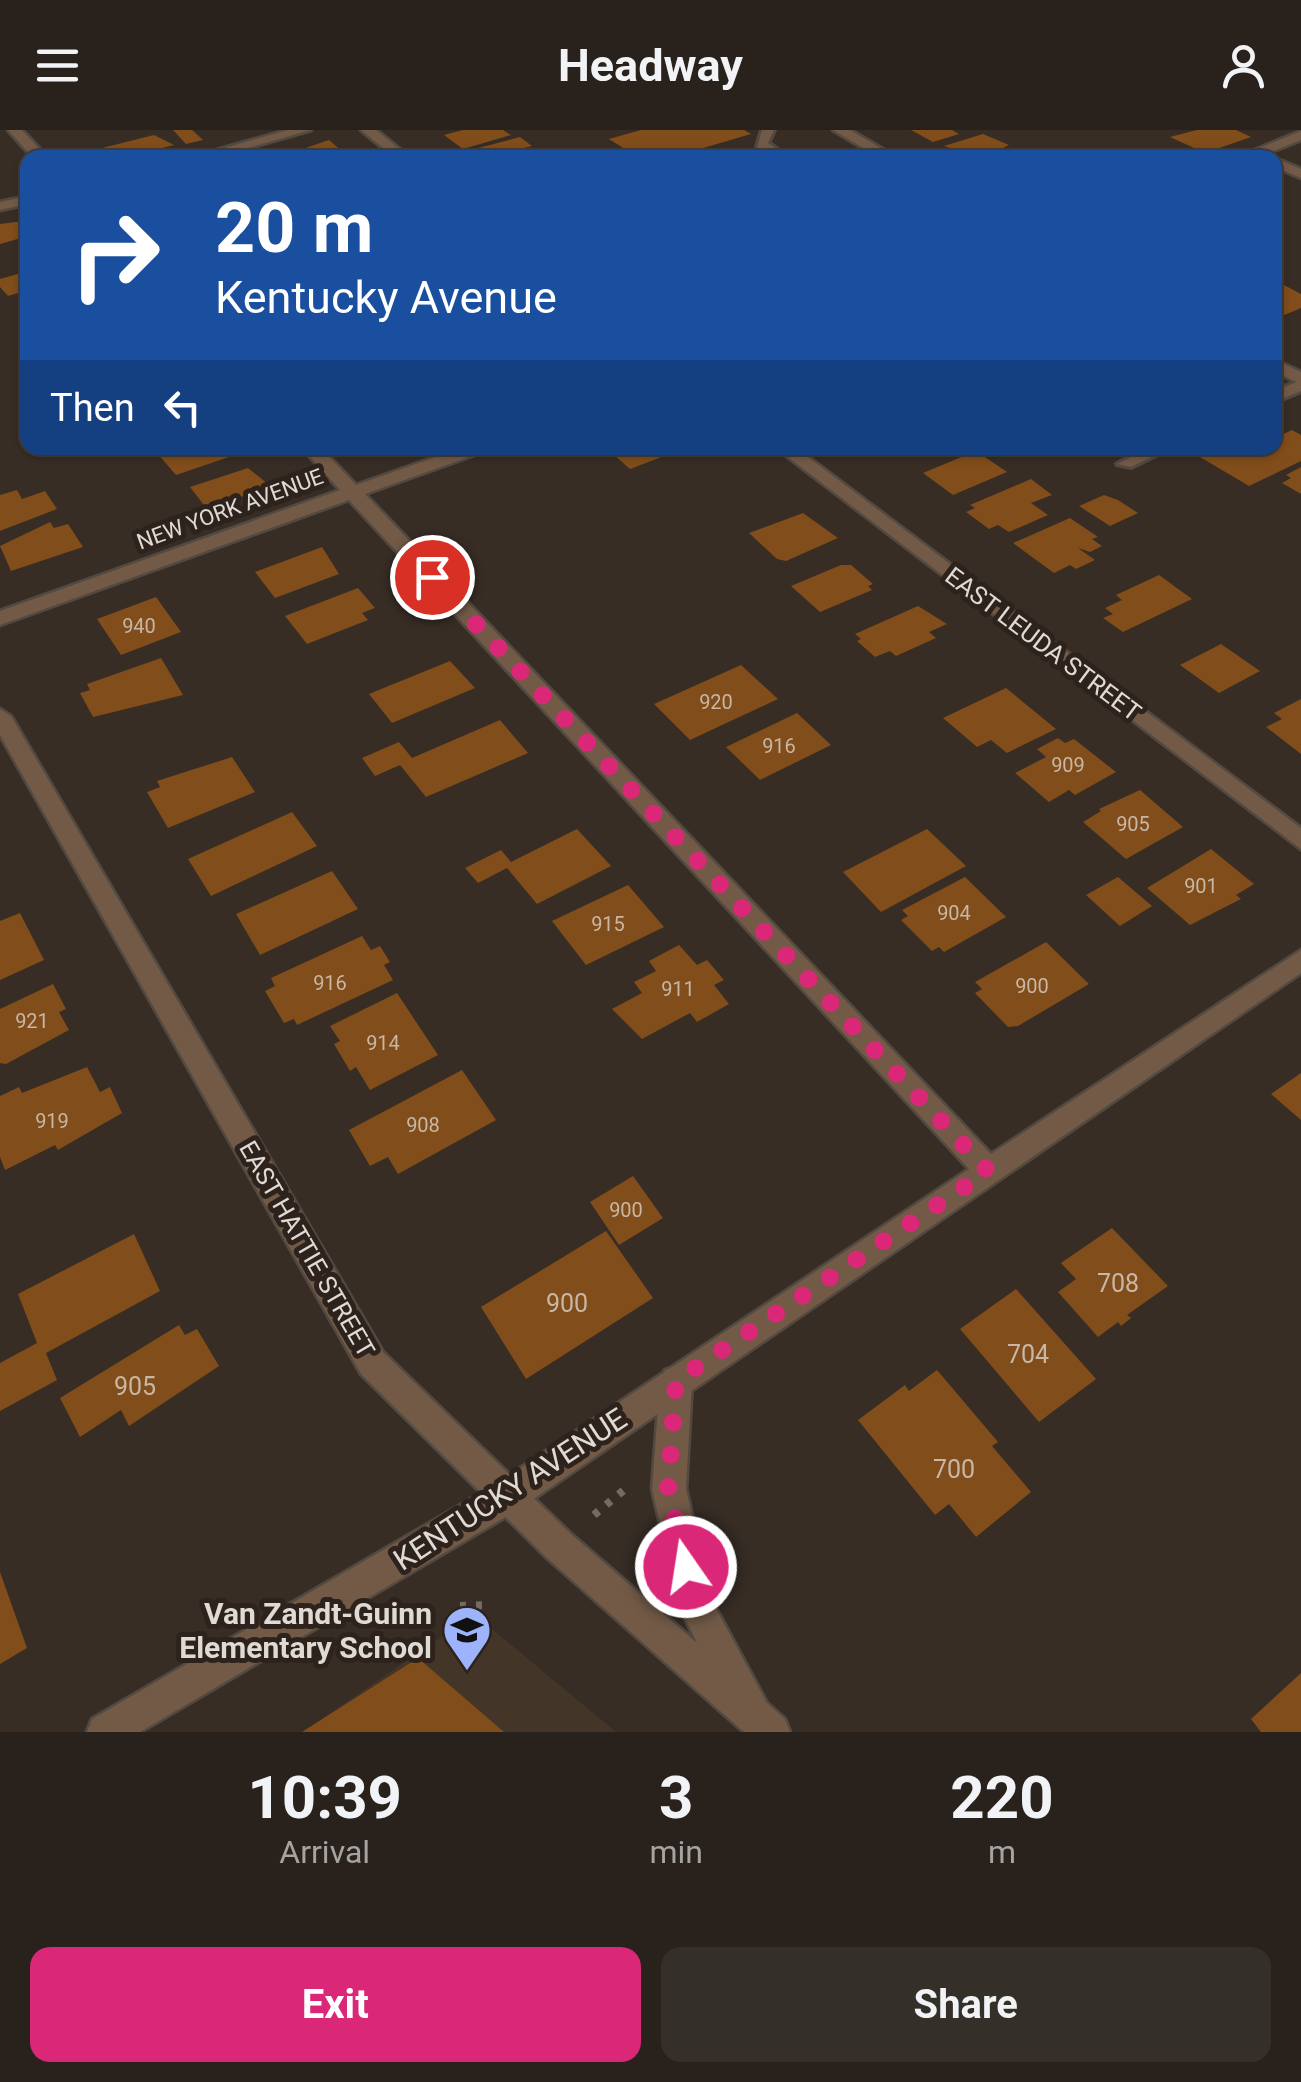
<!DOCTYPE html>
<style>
body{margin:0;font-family:Roboto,sans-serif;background:#352f29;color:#f1f3f6;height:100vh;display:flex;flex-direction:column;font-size:38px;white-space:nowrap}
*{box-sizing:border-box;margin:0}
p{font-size:32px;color:#a5a4a3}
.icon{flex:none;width:55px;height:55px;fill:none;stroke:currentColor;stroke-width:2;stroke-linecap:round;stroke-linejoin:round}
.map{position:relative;height:1602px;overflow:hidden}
.side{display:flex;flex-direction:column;background:#29221c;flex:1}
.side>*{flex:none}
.banner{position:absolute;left:20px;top:20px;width:1262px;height:305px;border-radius:20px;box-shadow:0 2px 8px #0004,0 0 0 2px #453f3b;background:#1a4fa0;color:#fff;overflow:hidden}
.pin{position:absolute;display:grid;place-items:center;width:85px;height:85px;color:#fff;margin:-42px;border:5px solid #fff;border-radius:50%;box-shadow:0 2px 10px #0007}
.me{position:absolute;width:110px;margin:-55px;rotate:347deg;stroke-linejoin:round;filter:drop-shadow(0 0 8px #0008)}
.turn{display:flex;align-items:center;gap:35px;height:210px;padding:0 30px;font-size:45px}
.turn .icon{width:130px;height:130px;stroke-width:2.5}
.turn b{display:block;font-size:70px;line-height:85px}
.then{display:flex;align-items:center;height:95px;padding:0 30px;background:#0003;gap:20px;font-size:38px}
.eta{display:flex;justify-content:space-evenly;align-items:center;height:170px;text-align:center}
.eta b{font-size:60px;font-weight:700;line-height:70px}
.cta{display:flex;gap:20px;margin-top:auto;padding:20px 30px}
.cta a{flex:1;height:115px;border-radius:20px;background:#db2777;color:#fff;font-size:40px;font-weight:700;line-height:115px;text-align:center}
.cta a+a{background:#352f29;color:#f1f3f6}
header{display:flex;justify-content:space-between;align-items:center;height:130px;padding:0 30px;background:#29221c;font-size:45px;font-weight:700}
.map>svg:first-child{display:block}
.built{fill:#443529}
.building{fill:#814d1a}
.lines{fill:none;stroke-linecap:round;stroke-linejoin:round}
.service-casing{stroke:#524941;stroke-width:6}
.minor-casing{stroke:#524941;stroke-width:5}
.tertiary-casing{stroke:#524941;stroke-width:5}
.path{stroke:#736b64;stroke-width:8;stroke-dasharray:6 10;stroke-linecap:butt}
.service{fill:#725a47;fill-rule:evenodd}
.minor{fill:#725a47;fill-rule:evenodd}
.tertiary{fill:#725a47;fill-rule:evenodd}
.route{stroke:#db2777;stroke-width:18;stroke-dasharray:0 32.4}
.labels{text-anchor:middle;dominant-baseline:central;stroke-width:10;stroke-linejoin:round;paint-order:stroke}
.number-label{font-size:20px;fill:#c8b7a6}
.far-street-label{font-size:22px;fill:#e0dad5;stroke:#2d231c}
.street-label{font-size:25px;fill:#e0dad5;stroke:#2d231c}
.near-number-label{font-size:25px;fill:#c8b7a6}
.near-street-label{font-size:30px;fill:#e0dad5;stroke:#2d231c}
.near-poi-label{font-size:30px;font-weight:bold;fill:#e0dad5;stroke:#2d231c;text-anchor:end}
</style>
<header><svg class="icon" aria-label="menu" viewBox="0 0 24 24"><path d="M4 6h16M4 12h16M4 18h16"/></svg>Headway<svg class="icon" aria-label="person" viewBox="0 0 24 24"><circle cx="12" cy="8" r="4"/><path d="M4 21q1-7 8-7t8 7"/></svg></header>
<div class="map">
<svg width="1301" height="1602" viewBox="0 0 1301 1602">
<rect width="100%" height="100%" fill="#372d25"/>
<polygon class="built" points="474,1484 616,1602 303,1602"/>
<g class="building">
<polygon points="173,0 192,0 203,10 186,14"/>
<polygon points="463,0 503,0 511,5 463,19 444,5"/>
<polygon points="641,0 744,0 751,4 669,28 639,28 609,9"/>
<polygon points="911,0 952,0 959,4 933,12"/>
<polygon points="1197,0 1236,0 1251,7 1205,23 1170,7"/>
<polygon points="983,4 1009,15 982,28 944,16"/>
<polygon points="154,5 174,15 125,28 107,28 98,19"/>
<polygon points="520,7 532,16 520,19 527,23 476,28 467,21"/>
<polygon points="329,10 343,22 333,28 285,25"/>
<polygon points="24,91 28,106 0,114 0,94"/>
<polygon points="28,141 28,160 8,166 0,157 0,149"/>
<polygon points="1282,154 1301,164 1301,178 1275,189 1275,157"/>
<polygon points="1292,300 1301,305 1301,331 1249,356 1200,327 1219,318 1275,318 1275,308"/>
<polygon points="177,318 232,318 238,324 176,345 158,324"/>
<polygon points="606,318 685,318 630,339"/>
<polygon points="976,321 1007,342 953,365 923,343"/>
<polygon points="1301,337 1301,364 1282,353 1291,348 1286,345"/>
<polygon points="248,338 268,354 264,359 207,379 190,357"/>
<polygon points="1031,349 1052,365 1031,373 1048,385 1009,402 998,395 989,399 966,382 975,378 970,375"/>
<polygon points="17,360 22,369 45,361 57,379 0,401 0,365"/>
<polygon points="1104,365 1118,370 1138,383 1110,396 1079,376"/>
<polygon points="803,383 838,408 786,431 777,429 749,403"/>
<polygon points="1070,388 1098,407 1092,409 1102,416 1090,422 1078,418 1095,430 1076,439 1070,435 1054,443 1013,413"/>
<polygon points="50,392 54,398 68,394 83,417 11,441 0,416"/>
<polygon points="322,417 339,444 275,468 255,442"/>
<polygon points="841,435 851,435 873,454 868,456 872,460 820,482 791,456"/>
<polygon points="1159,445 1192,469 1123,502 1103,488 1113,484 1105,478 1122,470 1116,465"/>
<polygon points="358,458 375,478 362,483 368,490 307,514 285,486"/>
<polygon points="156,467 181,502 121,525 97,489"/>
<polygon points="918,476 947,494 929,502 936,508 896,526 890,521 875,527 857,511 861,509 855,504"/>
<polygon points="1221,514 1260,541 1219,563 1180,535"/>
<polygon points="161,528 183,565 93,587 80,563 90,560 87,554"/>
<polygon points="450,531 475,558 392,593 369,564"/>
<polygon points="741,535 778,569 690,610 654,574"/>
<polygon points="1006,558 1056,599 1007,623 991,610 977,617 943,588"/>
<polygon points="1301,569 1301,624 1266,597 1282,589 1274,583"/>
<polygon points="797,583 831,615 760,650 726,617"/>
<polygon points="500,590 528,623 426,667 400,635 375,646 362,628 399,612 412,628"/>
<polygon points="1058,608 1065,613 1074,609 1116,642 1075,665 1069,660 1049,672 1015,643 1046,627 1037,619"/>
<polygon points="232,627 255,662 168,698 147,662 160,657 157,651"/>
<polygon points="1140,660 1183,697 1126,729 1083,692 1101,681 1099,679"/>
<polygon points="292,682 317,716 211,766 188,729"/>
<polygon points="577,699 611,736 537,774 507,738 478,753 465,738 501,720 511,732"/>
<polygon points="927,699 966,736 881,782 843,742"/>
<polygon points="1211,719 1254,754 1236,765 1241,769 1190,795 1147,758"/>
<polygon points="332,741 358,779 260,825 236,784"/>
<polygon points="965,747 1006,787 944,822 939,817 932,821 901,790 908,786 902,780"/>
<polygon points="1118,747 1152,776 1120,796 1086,765"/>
<polygon points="628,755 664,797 586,835 552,791"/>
<polygon points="20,783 44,830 0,850 0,791"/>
<polygon points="362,806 371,820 380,816 390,832 384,835 393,850 297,895 294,889 284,893 265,861 275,856 271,848"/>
<polygon points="1046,812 1089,854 1018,896 1008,897 975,863 982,859 975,852"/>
<polygon points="679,815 697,835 707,830 724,850 714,855 729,874 697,892 690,883 642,909 612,879 642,863 634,852 656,841 649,831"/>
<polygon points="53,854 66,879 59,882 69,900 6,934 0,933 0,879"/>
<polygon points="397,863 438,925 370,960 356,937 350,941 334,914 340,911 330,896"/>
<polygon points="87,937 100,962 110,957 122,983 58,1020 55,1015 5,1040 0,1027 0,966 19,957 22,963"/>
<polygon points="462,940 496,990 398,1044 388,1027 370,1036 349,1000"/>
<polygon points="1301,943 1301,990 1271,964"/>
<polygon points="633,1046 663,1088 619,1115 590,1072"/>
<polygon points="1112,1098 1168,1156 1127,1185 1131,1188 1121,1196 1118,1192 1098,1207 1058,1162 1076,1149 1061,1133"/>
<polygon points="606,1101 653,1168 526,1249 481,1177"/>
<polygon points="134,1104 160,1161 46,1223 57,1250 0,1281 0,1233 37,1213 18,1164"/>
<polygon points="1016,1159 1096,1249 1039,1292 960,1199"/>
<polygon points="179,1195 185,1205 197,1199 219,1236 129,1296 121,1280 80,1307 60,1268"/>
<polygon points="937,1240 998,1312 992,1316 1031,1362 976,1407 949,1374 935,1385 858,1290 905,1255 909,1261"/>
<polygon points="0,1442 27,1518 0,1534"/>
<polygon points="418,1528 504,1602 302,1602"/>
<polygon points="1301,1543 1301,1602 1261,1602 1251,1589"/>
</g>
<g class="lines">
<g class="service-casing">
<g id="service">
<polygon points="762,0 774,0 768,13 790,28 775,28 757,17"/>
<polygon points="1301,250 1301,261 1275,272 1275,261"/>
<polygon points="1149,318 1170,318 1131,337 1117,334"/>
</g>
</g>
<g class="minor-casing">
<g id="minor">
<polygon points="8,0 22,0 48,28 33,28"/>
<polygon points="288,0 311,0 213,28 188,28"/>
<polygon points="361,0 376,0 411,28 395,28"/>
<polygon points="833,0 850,0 898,28 880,28"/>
<polygon points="1301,1 1301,10 1256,28 1235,28"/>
<polygon points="1275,28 1301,39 1301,48 1275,37"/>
<polygon points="28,66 28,74 0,80 0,72"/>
<polygon points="1275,230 1301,242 1301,254 1275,242"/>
<polygon points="302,318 321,318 356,355 461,318 486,318 483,322 365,364 991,1024 1301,820 1301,843 519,1379 140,1602 87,1602 92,1589 495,1355 969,1039 349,370 0,495 0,481 340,360"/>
<polygon points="776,318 796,318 1301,698 1301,719"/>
</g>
</g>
<g class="tertiary-casing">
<polygon id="tertiary" points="0,579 11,586 383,1222 571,1404 697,1513 679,1476 652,1359 660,1251 665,1240 676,1236 687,1240 692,1251 686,1359 712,1471 767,1573 785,1589 790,1602 744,1602 547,1428 361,1244 0,605"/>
</g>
<g class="path">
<polyline points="594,1385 630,1355"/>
<polyline points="460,1476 490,1475"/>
</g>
<use href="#service" class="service"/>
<use href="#minor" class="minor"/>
<use href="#tertiary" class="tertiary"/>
</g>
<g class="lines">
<polyline class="route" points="432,447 988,1041 676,1251 668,1359 686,1437"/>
</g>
<defs>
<g id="school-pin" transform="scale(2.5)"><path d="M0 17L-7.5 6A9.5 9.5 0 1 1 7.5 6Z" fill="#9db4fd" stroke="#2d231c"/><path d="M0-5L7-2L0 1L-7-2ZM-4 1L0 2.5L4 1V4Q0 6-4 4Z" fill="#111"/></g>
</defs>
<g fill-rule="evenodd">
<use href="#school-pin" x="467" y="1500"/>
</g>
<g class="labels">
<g class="number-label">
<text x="139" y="496">940</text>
<text x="716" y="572">920</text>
<text x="779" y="616">916</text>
<text x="1068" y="635">909</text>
<text x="1133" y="694">905</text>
<text x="1201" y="756">901</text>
<text x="954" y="783">904</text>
<text x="608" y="794">915</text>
<text x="330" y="853">916</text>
<text x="1032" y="856">900</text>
<text x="678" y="859">911</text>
<text x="32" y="891">921</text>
<text x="383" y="913">914</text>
<text x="52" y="991">919</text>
<text x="423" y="995">908</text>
<text x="626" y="1080">900</text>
</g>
<g class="far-street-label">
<text transform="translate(230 379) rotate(-20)">NEW YORK AVENUE</text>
</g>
<g class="street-label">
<text transform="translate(1043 514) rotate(37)">EAST LEUDA STREET</text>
<text transform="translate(307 1119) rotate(60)">EAST HATTIE STREET</text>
</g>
<g class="near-number-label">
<text x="1118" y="1153">708</text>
<text x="567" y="1173">900</text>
<text x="1028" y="1224">704</text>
<text x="135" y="1256">905</text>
<text x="954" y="1339">700</text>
</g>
<g class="near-street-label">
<text transform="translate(510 1359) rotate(-33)">KENTUCKY AVENUE</text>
</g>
<g class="near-poi-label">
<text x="432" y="1483">Van Zandt-Guinn<tspan x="432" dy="34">Elementary School</tspan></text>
</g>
</g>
</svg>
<div class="pin" style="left:432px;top:447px;background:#d93025"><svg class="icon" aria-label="arrive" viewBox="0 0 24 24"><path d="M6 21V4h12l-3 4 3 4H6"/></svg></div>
<svg class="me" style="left:686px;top:1437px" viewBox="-20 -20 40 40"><circle r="17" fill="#db2777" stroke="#fff" stroke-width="3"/><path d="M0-11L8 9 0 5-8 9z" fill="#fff"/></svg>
<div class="banner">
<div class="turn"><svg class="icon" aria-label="right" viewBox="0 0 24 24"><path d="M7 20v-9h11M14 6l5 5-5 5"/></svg><div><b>20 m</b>Kentucky Avenue</div></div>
<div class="then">Then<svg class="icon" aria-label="left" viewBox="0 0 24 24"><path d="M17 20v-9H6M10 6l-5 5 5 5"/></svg></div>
</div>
</div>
<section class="side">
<div class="eta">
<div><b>10:39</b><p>Arrival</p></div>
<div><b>3</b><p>min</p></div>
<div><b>220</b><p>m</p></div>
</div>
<div class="cta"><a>Exit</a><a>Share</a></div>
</section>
